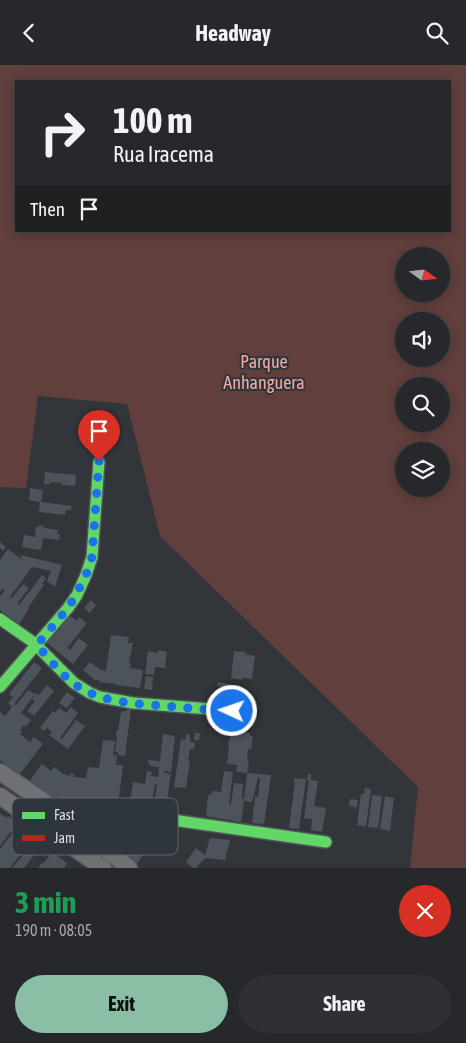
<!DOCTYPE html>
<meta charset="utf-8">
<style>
body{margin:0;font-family:"Asap Condensed",sans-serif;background:#2e3033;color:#f1f3f6;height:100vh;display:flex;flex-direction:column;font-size:19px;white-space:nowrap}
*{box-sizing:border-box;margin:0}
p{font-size:16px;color:#a4a6a9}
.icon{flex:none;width:28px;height:28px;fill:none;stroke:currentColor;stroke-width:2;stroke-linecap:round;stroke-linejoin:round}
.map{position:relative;height:803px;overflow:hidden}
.side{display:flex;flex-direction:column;background:#26282b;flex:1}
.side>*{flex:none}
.hud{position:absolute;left:15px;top:15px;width:436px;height:152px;border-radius:0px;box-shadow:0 2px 12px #0003,0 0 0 1px #424447;background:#26282b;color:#f1f3f6;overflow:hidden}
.needle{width:32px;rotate:105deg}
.buttons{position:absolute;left:395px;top:182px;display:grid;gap:10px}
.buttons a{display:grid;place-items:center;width:55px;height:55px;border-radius:50%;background:#26282b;box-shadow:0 2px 12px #0003,0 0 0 1px #424447;font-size:25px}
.pin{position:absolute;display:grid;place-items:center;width:42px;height:42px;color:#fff;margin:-51px -21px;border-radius:50% 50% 50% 0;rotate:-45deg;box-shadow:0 0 5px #0007}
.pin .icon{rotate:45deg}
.me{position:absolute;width:55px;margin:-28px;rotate:273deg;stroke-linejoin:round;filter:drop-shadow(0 0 4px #0008)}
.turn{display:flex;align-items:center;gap:18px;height:105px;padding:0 15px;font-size:22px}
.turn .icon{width:65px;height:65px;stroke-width:2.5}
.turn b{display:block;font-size:35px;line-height:42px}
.then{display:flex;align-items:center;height:48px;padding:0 15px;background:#0003;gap:10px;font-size:19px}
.round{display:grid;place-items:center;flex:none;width:52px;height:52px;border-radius:26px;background:#2e3033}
.summary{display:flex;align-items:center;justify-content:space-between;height:85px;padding:0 15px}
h1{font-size:30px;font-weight:700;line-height:38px;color:#1e9e55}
.button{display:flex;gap:10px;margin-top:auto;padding:10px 15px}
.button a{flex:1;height:58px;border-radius:30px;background:#8abfa5;color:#111;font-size:20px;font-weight:700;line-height:58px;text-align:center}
.button a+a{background:#2e3033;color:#f1f3f6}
header{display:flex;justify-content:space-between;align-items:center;height:65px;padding:0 15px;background:#26282b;font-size:22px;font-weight:700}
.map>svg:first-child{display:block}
.green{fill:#603f3c;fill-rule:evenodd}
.building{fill:#4c535b;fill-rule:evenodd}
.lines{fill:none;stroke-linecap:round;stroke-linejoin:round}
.street-casing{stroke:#505357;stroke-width:19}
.fast-casing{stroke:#505357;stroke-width:14}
.jam-casing{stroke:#505357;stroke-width:14}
.street{stroke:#6f7174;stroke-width:16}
.fast{stroke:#63d668;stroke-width:11}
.jam{stroke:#b3261e;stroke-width:11}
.route{stroke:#1a73e8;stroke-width:9;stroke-dasharray:0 16.2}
.labels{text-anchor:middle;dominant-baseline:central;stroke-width:4;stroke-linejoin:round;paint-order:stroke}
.park-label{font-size:18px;fill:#f4a9a0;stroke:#2f353c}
.key{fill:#2f353c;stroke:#62676e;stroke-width:1}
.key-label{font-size:14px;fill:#d9dde1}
</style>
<header><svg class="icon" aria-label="back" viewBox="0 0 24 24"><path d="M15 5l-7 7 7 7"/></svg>Headway<svg class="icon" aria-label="search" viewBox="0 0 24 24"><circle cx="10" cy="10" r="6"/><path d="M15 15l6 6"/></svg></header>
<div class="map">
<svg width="466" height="803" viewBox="0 0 466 803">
<rect width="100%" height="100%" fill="#323539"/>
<path class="green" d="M0,0H466V803H410L418,722L160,471L127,339L38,331L26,423L0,422ZM16,16H450V166H16ZM404,191H441V229H404ZM404,256H441V294H404ZM404,321H441V359H404ZM404,386H441V424H404Z"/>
<g class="building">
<polygon points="45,407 76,410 75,421 61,420 62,418 50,417 50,419 44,419"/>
<polygon points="30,423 43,425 41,437 72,441 71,445 66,445 65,450 39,447 40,437 29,435"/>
<polygon points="39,460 44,461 44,463 58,465 57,469 60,469 59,475 43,473 41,485 22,482 24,470 35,472 36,462 39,462"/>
<polygon points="0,477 6,482 3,486 0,483"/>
<polygon points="8,484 21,494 21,490 62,500 55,522 47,516 51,506 32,502 10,532 12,533 23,519 29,523 17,539 19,540 42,510 46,513 42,519 44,520 28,543 29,544 19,559 0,545 0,531 5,525 2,524 0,527 0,495"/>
<polygon points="91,535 96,540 90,548 84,543"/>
<polygon points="68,549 77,556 79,552 87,558 67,583 70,585 79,573 88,580 73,599 46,577"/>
<polygon points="111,570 129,572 128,578 133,578 129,598 131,598 130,603 143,605 140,623 115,620 116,619 99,617 99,615 95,615 83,605 90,597 101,605 106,606"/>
<polygon points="158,585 167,587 165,601 166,601 166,603 155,602 154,610 145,609 148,586 158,588"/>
<polygon points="234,586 246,587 245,589 255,591 252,614 243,613 242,615 231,613"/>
<polygon points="34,597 42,603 14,639 16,640 28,625 35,629 21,648 31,655 26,662 24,660 20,665 22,667 20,669 30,677 34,672 43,679 19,710 0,695 0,647 5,651 12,642 8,638 13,632 9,629"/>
<polygon points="146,611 153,612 152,625 144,624"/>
<polygon points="218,617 241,621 240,631 229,630 228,636 216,634 216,629 219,629 221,622 217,621"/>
<polygon points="47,620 54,626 34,651 27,646 35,636 32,634 36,628 39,630"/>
<polygon points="67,627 75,633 67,643 59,638"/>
<polygon points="71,642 78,648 60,673 62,674 76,655 85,661 68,684 49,670 52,667 47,663 44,666 40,663 53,646 55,648 59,643 66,648"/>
<polygon points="131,644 125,691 118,690 118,687 115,687 117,671 116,671 116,666 118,666 121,647"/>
<polygon points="231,656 243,657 241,667 250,668 250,671 253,671 251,684 248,684 247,696 249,696 247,708 236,707 237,700 227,699 229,681 228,680 229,673 230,673"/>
<polygon points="195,668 200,668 199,675 194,675"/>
<path d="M163,669L175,671L171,707L164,706V708L171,709L165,748L129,742L133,717L145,719L147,706L152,707L151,711L158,712L159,702L150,701V699L148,698V695L160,696ZM155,719L157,720L154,738H152Z"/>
<polygon points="186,669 190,670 190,677 195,678 194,684 190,684 188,696 190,696 186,723 174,722 181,674 185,675"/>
<polygon points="103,675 115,676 113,690 117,691 116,700 123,700 118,740 70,735 45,730 29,717 42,699 51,706 54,702 61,707 61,708 70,711 70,708 74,709 74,712 86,713 88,702 99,703"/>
<polygon points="224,706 233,707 229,739 231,739 234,718 243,719 242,733 244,734 247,708 271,710 264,759 252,758 255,732 258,732 260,713 258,713 252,737 244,736 241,757 206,751 208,730 211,730 212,726 221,727"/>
<polygon points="308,709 311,709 311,715 318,716 314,741 326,743 322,767 311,765 312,754 304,753 309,715 307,715"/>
<polygon points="294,713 306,714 299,764 289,763 295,717 294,717"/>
<polygon points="365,723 371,724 366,762 357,760 361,729 364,729"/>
<polygon points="372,730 382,731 378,763 368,762"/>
<polygon points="385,731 394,733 390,766 380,764"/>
<polygon points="350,734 358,735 356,744 354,743 355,742 349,741"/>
<polygon points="0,748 7,753 8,751 17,758 0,781"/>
<polygon points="141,766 161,768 137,798 123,788"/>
<polygon points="10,771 14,773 10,778 15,781 20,775 27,780 35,771 44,777 24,803 12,803 29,783 27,781 10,803 0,803 0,784"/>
<polygon points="210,773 230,775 225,795 205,793 196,803 193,803 186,797 196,783 205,790"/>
<polygon points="52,787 67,798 64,803 38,803 43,797 44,798"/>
</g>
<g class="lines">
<g class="street-casing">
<g id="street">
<polyline points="0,707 55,744 129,803"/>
<polyline points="0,731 103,803"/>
</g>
</g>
<g class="fast-casing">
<g id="fast">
<polyline points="0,554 33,577 74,618 90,628 100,632 133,638 250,647"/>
<polyline points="0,622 68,543 77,530 86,510 92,492 99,397"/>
<polyline points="152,752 326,777"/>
</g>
</g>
<g class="jam-casing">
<polyline id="jam" points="41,759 55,744 98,743 152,752"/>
</g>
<use href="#street" class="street"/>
<use href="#fast" class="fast"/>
<use href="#jam" class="jam"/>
</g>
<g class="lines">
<path class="route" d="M99,396L92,492L86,510L76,530L68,543L37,580C51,596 65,615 84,625C108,638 139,639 166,641C188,643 210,645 232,646"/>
</g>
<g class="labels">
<g class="park-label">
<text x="264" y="296">Parque<tspan x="264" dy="21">Anhanguera</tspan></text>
</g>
</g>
<rect x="12" y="733" width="166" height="57" rx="8" class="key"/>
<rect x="22" y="747" width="23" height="7" fill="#63d668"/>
<rect x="22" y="770" width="23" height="6" fill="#b3261e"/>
<g class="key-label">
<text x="54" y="755">Fast</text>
<text x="54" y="778">Jam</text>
</g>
</svg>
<div class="buttons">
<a><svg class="needle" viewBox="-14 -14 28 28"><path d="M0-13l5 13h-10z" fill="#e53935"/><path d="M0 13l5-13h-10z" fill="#a4a6a9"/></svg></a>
<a><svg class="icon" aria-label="sound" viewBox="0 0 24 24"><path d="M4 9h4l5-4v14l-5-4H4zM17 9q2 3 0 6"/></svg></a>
<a><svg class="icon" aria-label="search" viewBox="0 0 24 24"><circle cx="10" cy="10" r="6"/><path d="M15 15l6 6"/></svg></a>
<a><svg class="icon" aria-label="layers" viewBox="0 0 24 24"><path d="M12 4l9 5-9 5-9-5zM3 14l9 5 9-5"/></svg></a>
</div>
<div class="pin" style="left:99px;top:396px;background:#d93025"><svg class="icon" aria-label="arrive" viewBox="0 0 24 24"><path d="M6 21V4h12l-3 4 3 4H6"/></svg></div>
<svg class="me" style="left:232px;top:646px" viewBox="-20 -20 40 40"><circle r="17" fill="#1a73e8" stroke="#fff" stroke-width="3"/><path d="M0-11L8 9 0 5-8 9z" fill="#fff"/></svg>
<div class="hud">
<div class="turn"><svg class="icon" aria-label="right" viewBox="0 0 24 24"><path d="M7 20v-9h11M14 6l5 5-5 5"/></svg><div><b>100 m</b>Rua Iracema</div></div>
<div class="then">Then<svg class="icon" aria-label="arrive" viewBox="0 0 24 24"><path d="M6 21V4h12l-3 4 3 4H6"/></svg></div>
</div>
</div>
<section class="side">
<div class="summary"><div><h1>3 min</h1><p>190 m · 08:05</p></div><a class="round" style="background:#d93025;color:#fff"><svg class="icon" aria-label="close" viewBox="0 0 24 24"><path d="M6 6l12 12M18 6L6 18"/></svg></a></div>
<div class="button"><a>Exit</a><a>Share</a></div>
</section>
